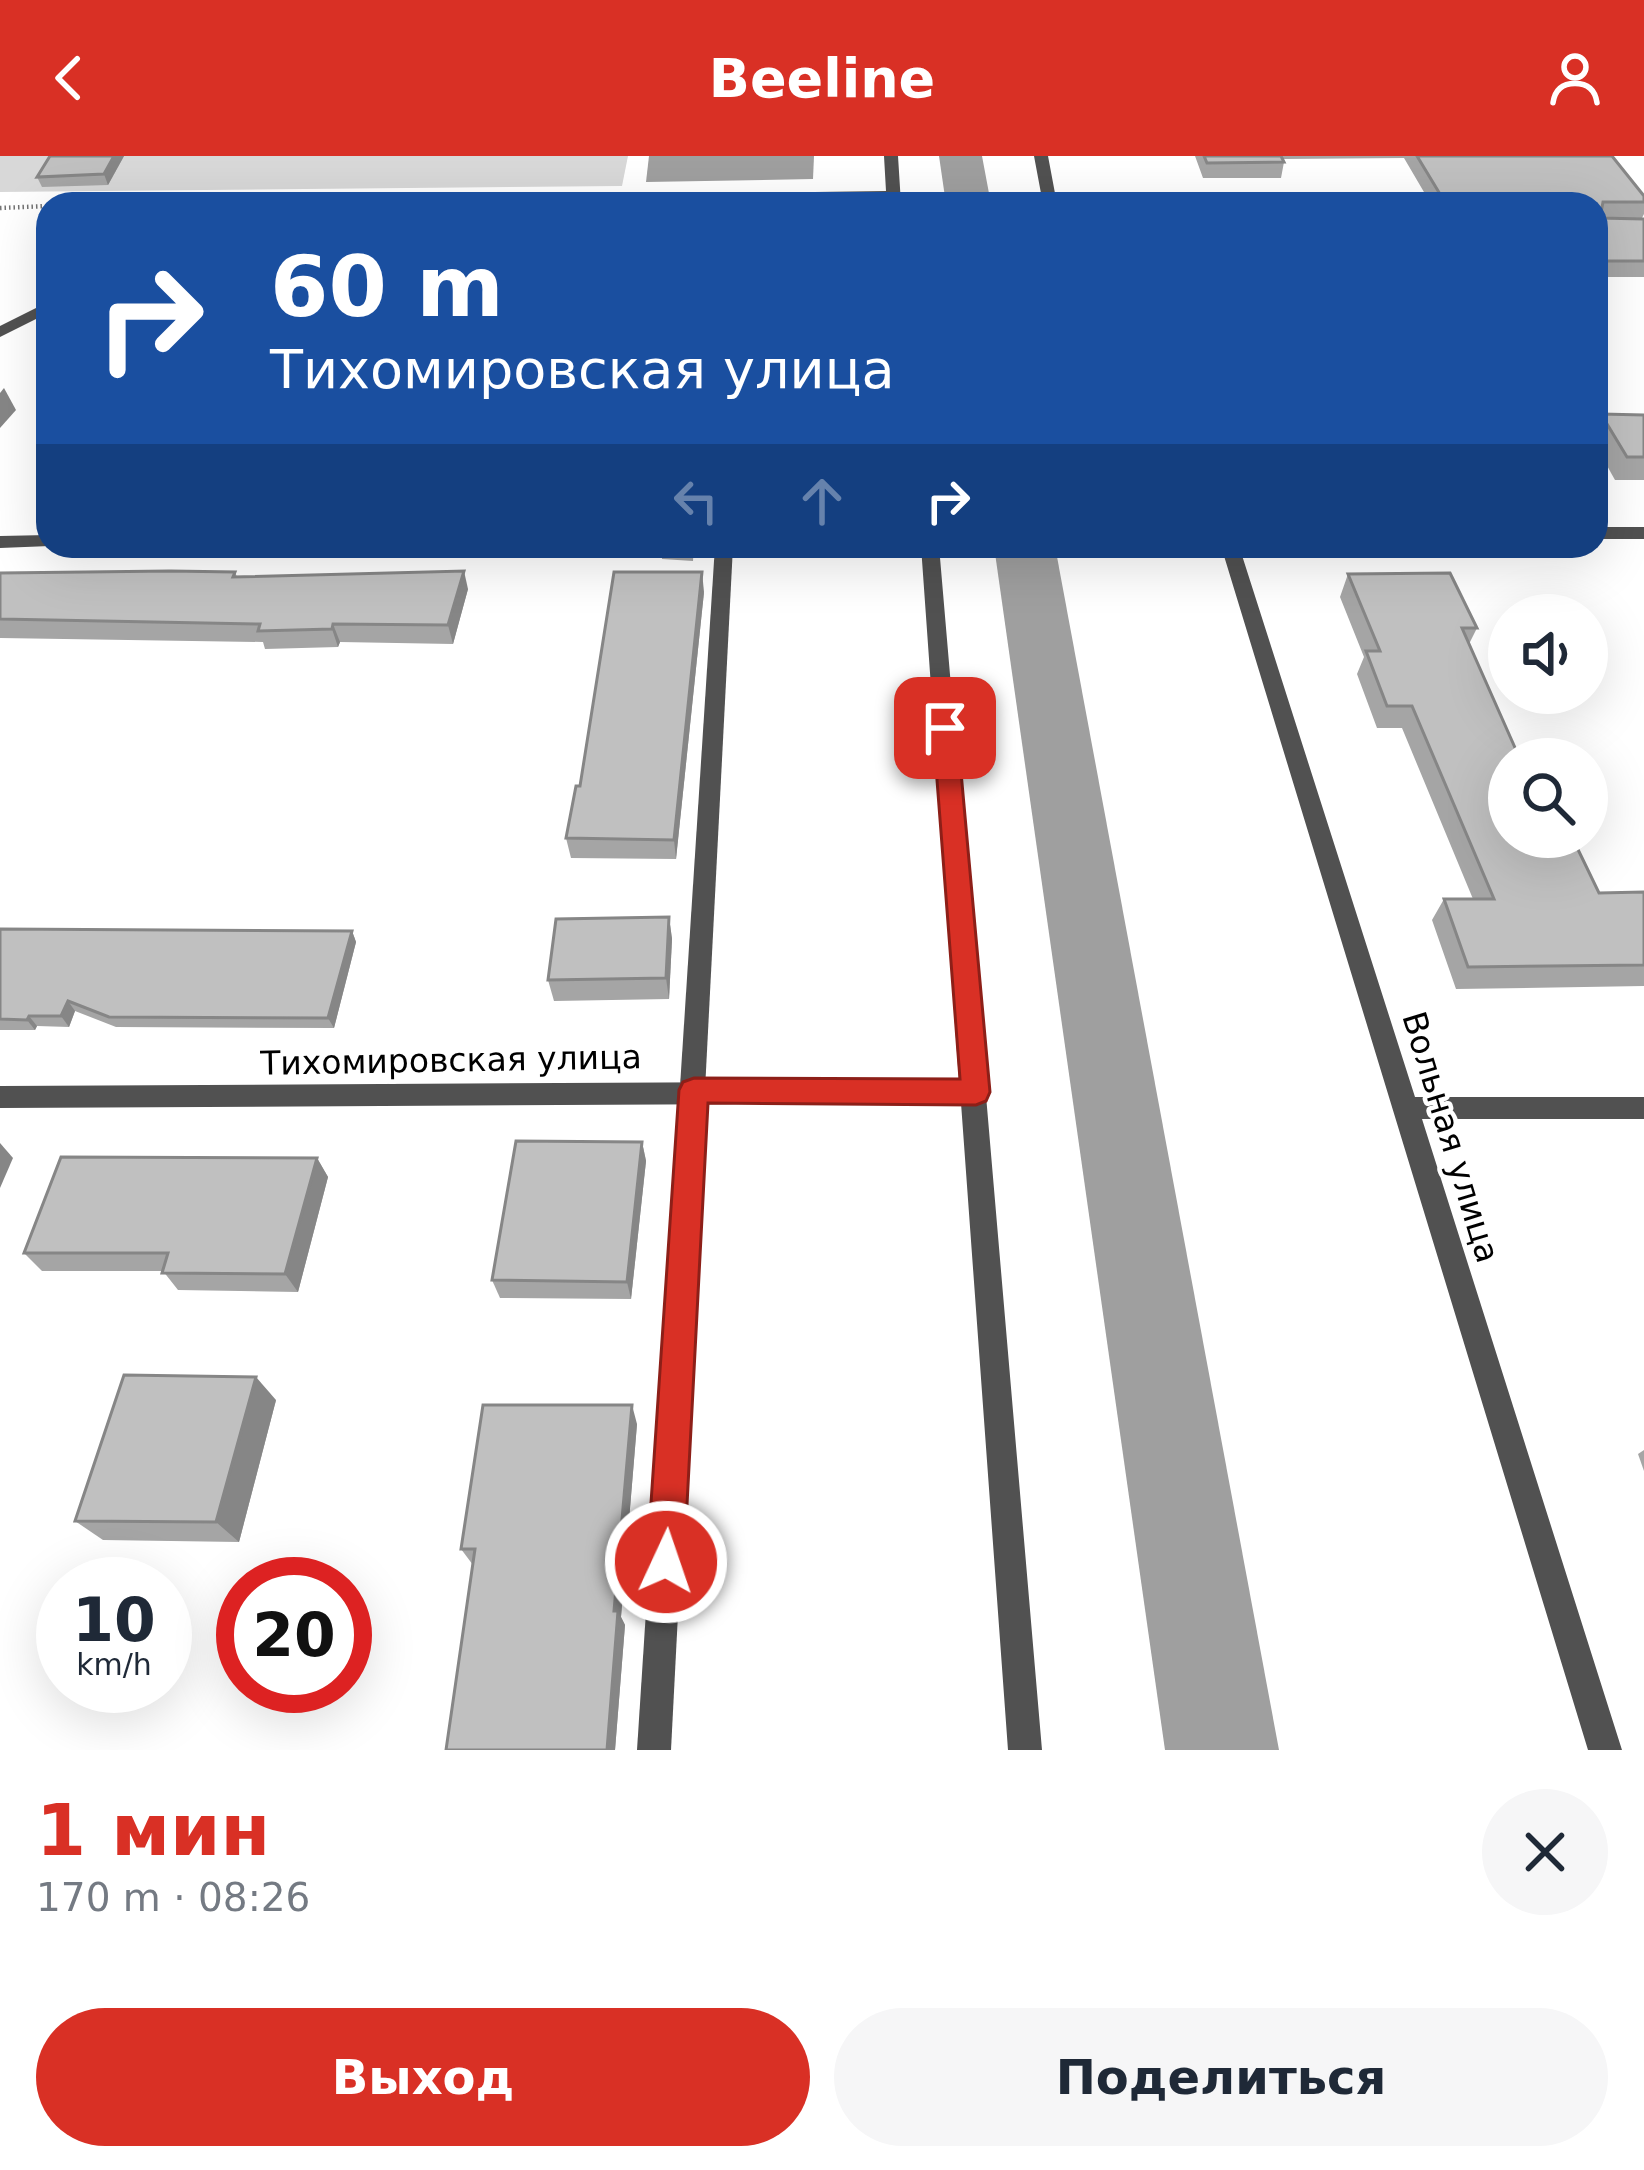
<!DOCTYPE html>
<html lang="ru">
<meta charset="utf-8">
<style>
body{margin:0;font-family:"DejaVu Sans",sans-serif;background:#f6f6f7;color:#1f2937;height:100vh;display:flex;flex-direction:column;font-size:45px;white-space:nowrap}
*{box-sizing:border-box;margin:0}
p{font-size:39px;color:#747a83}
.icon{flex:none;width:66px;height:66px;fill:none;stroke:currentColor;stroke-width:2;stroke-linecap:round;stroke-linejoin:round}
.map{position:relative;height:1594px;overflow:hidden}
.sheet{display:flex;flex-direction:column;background:#fff;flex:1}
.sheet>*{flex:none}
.banner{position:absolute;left:36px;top:36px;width:1572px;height:366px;border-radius:36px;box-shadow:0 12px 48px #0002;background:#1a4fa0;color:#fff;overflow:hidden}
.fabs{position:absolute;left:1488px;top:438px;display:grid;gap:24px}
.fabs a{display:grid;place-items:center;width:120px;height:120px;border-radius:50%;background:#fff;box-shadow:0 12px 48px #0002;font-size:60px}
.speed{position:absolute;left:36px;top:1401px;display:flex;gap:24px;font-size:60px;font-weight:700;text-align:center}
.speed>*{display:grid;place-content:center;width:156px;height:156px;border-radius:50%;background:#fff;box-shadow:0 12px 48px #0002;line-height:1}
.speed small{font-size:30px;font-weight:400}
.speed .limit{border:18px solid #d22;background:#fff;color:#111}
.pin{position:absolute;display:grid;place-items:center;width:102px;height:102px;color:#fff;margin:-51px;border-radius:24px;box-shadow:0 6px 18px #0006}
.me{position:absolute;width:132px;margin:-66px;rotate:3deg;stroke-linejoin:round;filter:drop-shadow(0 0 9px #0008)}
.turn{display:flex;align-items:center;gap:42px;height:252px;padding:0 36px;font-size:54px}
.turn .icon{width:156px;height:156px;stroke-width:2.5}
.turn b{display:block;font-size:84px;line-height:102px}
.lanes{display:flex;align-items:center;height:114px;padding:0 36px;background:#0003;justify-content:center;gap:60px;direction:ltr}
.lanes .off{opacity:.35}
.round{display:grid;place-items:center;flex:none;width:126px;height:126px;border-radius:63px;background:#f6f6f7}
.overview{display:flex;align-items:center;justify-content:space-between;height:204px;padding:0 36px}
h1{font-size:72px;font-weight:700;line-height:90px;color:#d93025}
.cta{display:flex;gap:24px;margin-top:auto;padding:24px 36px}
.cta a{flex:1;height:138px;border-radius:72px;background:#d93025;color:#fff;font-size:48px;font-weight:700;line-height:138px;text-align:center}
.cta a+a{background:#f6f6f7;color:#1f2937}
header{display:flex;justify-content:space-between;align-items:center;height:156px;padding:0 36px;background:#d93025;color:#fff;font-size:54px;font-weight:700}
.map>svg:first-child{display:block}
.green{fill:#d8d8d8}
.water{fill:#9f9f9f}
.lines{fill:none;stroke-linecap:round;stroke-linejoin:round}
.path{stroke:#737373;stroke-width:4.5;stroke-dasharray:1.5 3;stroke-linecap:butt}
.lane{fill:#515151;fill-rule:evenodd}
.street{fill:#515151;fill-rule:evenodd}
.wall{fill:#a5a5a5}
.shaded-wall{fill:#868686}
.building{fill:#c0c0c0;stroke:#868686;stroke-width:3}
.route{fill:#d93025;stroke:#8d1f18;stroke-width:3}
.labels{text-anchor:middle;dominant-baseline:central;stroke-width:9;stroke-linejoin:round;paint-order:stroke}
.street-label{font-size:33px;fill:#000;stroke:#fff}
</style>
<header><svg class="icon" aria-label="back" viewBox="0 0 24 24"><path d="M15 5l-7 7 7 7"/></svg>Beeline<svg class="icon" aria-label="person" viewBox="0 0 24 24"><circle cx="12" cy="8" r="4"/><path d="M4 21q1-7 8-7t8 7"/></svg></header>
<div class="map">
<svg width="1644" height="1594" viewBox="0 0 1644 1594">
<rect width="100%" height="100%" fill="#fff"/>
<polygon class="green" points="0,0 628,0 622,30 0,36"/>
<g class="water">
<polygon points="649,0 814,0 813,23 646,26"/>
<polygon points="939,0 982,0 991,48 946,48"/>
<polygon points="994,390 1055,390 1279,1594 1165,1594"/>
</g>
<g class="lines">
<g class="path">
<polyline points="141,48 221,46"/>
<polyline points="0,52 48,50"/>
</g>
<polygon class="lane" points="715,390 733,390 671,1594 637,1594"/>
<g class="street">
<polygon points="884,0 898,0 901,48 887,48 887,43 240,48 247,44 886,35"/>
<polygon points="1034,0 1048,0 1057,48 1043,48"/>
<polygon points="48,146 48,157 0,181 0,170"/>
<rect x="1596" y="371" width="48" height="12"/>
<polygon points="48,379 50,390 0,392 0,380"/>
<polygon points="921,390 939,390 1042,1594 1008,1594 961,947 0,952 0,930 959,925"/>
<polygon points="1221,390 1239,390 1415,941 1644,941 1644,963 1422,963 1622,1594 1588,1594"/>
</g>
</g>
<g class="wall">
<polygon points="50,0 124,0 108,29 42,31 37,21"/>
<polygon points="1195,0 1612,0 1644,40 1644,58 1642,62 1644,63 1644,121 1596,121 1596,48 1431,48 1404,2 1283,3 1284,6 1281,22 1203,22"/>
<polygon points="1601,258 1644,259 1644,324 1615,324 1596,290 1596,269"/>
<polygon points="661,390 694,390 693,405 662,403"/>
<polygon points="235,416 237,421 468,433 453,488 340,486 338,491 265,493 263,486 0,482 0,417"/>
<polygon points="1348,418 1477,472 1469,488 1520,603 1599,737 1644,736 1644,830 1456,833 1432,764 1444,743 1473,743 1402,572 1377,572 1357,518 1364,501 1340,441"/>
<polygon points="704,436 676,703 571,702 566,682 580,630"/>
<polygon points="669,761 672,783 669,843 554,845 548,824"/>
<polygon points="0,773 352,775 356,786 334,872 116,871 75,855 69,871 37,870 35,874 0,874"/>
<polygon points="642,986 646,1005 631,1143 500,1142 492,1124"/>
<polygon points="317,1002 328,1021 298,1136 178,1134 163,1115 42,1115 24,1097"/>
<polygon points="276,1244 239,1386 103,1384 75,1365"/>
<polygon points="637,1268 621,1461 625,1469 615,1594 446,1594 473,1409 461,1393"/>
<polygon points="1644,1294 1644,1315 1638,1298"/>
</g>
<g class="shaded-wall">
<polygon points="114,0 124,0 108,29 104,18"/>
<polygon points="4,232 16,254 0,272 0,237"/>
<polygon points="464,415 468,433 453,488 448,469"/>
<polygon points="702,416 704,436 676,703 674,684"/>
<polygon points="333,468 340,486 338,491 332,473"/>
<polygon points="669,761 672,783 669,843 666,822"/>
<polygon points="352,775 356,786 334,872 328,862"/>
<polygon points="68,845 75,855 69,871 61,860"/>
<polygon points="29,860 37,870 35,874 27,864"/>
<polygon points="642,986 646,1005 631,1143 627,1126"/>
<polygon points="0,987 13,1002 0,1032"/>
<polygon points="317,1002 328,1021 298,1136 285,1118"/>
<polygon points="256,1221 276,1244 239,1386 216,1366"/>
<polygon points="632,1249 637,1268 621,1461 625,1469 615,1594 607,1594 614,1455"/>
</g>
<g class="building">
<polygon points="50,0 114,0 104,18 37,21"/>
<polygon points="1204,0 1281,0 1284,6 1207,7"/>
<polygon points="1417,0 1612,0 1644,40 1644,46 1603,46 1600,62 1644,63 1644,105 1596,105 1596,48 1446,48"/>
<polygon points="1601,258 1644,259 1644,301 1627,301"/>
<polygon points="170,415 235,416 233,421 464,415 448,469 333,468 332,473 258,475 260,468 0,463 0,417"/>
<polygon points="614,416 702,416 674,684 566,682 576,630 580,630"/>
<polygon points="1450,417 1477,472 1462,472 1520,603 1509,603 1509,681 1572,681 1599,737 1644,736 1644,809 1468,811 1444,743 1494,743 1412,550 1387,550 1366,495 1380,495 1348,418"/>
<polygon points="669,761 666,822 548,824 556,763"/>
<polygon points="0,773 352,775 328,862 109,861 68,845 61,860 29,860 27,864 0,863"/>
<polygon points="516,985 642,986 627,1126 492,1124"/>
<polygon points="61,1001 317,1002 285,1118 162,1117 168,1097 24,1097"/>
<polygon points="124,1219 256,1221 216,1366 75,1365"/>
<polygon points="483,1249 632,1249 614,1455 618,1455 607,1594 446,1594 475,1393 461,1393"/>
</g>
<polygon class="route" points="945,564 957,572 990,936 986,945 976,949 708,947 684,1406 679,1418 666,1424 653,1418 647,1406 679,934 683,926 694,922 960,923 933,572"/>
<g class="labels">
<g class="street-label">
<text transform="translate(451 904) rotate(-1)">Тихомировская улица</text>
<text transform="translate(1451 981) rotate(73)">Вольная улица</text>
</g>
</g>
</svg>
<div class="fabs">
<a><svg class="icon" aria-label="sound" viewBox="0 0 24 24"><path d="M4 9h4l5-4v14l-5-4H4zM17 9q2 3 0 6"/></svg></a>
<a><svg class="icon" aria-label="search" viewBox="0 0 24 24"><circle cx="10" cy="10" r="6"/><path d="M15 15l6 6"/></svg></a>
</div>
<div class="speed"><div>10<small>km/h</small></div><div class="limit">20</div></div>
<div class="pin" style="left:945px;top:572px;background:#d93025"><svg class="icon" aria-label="arrive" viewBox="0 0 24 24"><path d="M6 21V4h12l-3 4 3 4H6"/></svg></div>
<svg class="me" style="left:666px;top:1406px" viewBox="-20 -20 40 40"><circle r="17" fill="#d93025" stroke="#fff" stroke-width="3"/><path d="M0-11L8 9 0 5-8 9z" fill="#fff"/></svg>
<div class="banner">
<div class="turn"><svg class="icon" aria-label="right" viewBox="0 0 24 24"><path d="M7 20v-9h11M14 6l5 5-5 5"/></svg><div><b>60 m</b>Тихомировская улица</div></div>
<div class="lanes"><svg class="icon off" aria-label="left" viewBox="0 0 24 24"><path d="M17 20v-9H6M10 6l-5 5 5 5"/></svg><svg class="icon off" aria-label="ahead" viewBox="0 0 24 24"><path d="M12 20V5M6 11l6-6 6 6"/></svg><svg class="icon" aria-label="right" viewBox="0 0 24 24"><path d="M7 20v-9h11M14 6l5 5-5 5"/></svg></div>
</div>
</div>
<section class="sheet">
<div class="overview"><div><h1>1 мин</h1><p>170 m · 08:26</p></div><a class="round"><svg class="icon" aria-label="close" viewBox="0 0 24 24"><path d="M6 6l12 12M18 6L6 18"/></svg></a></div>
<div class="cta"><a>Выход</a><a>Поделиться</a></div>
</section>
